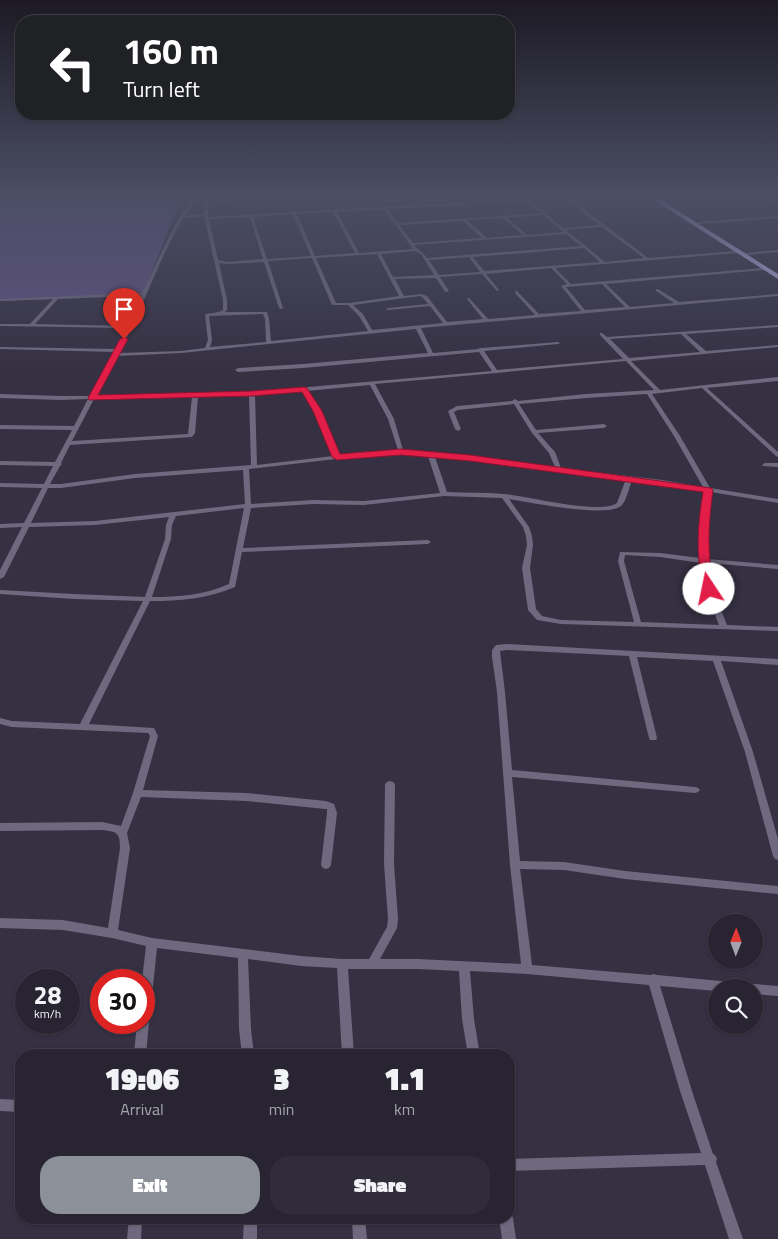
<!DOCTYPE html>
<style>
body{margin:0;font-family:"Titillium Web",sans-serif;background:#302c3a;color:#f1f3f6;height:100vh;display:flex;flex-direction:column;font-size:19px;white-space:nowrap}
*{box-sizing:border-box;margin:0}
p{font-size:16px;color:#a5a4ac}
.icon{flex:none;width:28px;height:28px;fill:none;stroke:currentColor;stroke-width:2;stroke-linecap:round;stroke-linejoin:round}
.map{position:relative;flex:1;overflow:hidden}
.panel{position:absolute;left:15px;top:1049px;width:500px;height:175px;display:flex;flex-direction:column;background:#282432;border-radius:20px;box-shadow:0 1px 4px #0004,0 0 0 1px #44414d}
.panel>*{flex:none}
.banner{position:absolute;left:15px;top:15px;width:500px;height:105px;border-radius:20px;box-shadow:0 1px 4px #0004,0 0 0 1px #44414d;background:#202124;color:#fff;overflow:hidden}
.needle{width:32px;rotate:1deg}
.fabs{position:absolute;left:708px;top:914px;display:grid;gap:10px}
.fabs a{display:grid;place-items:center;width:55px;height:55px;border-radius:50%;background:#282432;box-shadow:0 1px 4px #0004,0 0 0 1px #44414d;font-size:25px}
.speed{position:absolute;left:15px;top:969px;display:flex;gap:10px;font-size:25px;font-weight:700;text-align:center}
.speed>*{display:grid;place-content:center;width:65px;height:65px;border-radius:50%;background:#282432;box-shadow:0 1px 4px #0004,0 0 0 1px #44414d;line-height:1}
.speed small{font-size:12px;font-weight:400}
.speed .limit{border:8px solid #d22;background:#fff;color:#111}
.pin{position:absolute;display:grid;place-items:center;width:42px;height:42px;color:#fff;margin:-51px -21px;border-radius:50% 50% 50% 0;rotate:-45deg;box-shadow:0 0 5px #0007}
.pin .icon{rotate:45deg}
.me{position:absolute;width:55px;margin:-28px;rotate:349deg;stroke-linejoin:round;filter:drop-shadow(0 0 4px #0008)}
.turn{display:flex;align-items:center;gap:18px;height:105px;padding:0 25px;font-size:22px}
.turn .icon{width:65px;height:65px;stroke-width:2.5}
.turn b{display:block;font-size:35px;line-height:42px}
.eta{display:flex;justify-content:space-evenly;align-items:center;height:85px;text-align:center}
.eta b{font-size:30px;font-weight:800;line-height:35px}
.primary-button{display:flex;gap:10px;margin-top:auto;padding:10px 25px}
.primary-button a{flex:1;height:58px;border-radius:20px;background:#8c9099;color:#fff;font-size:20px;font-weight:800;line-height:58px;text-align:center}
.primary-button a+a{background:#302c3a;color:#f1f3f6}
.map>svg:first-child{display:block}
.forest{fill:#615183}
.lines{fill:none;stroke-linecap:round;stroke-linejoin:round}
.street{fill:#6f697f;fill-rule:evenodd}
.highway{fill:#c1b1e9;fill-rule:evenodd}
.route{fill:#e11d48;stroke:#92132f}
</style>
<div class="map">
<svg width="778" height="1239" viewBox="0 0 778 1239">
<rect width="100%" height="100%" fill="#353042"/>
<polygon class="forest" points="182,197 142,296 0,301 0,205"/>
<g class="lines">
<g class="street">
<path d="M199,197V199H196L185,216L204,214L205,198L201,197L217,199L363,197L361,198L217,201L208,199V217L292,212L294,211L296,212L382,207L384,206L386,207L568,197L648,258L737,251L739,252L737,253L555,268L571,284L763,268L765,269L764,270L606,284L630,307L674,303L656,291V289H658L679,302L778,294V296L421,328L433,353L478,349L480,348H482L558,342L560,343L558,344L484,351L497,370L623,359L600,335V333H602L607,337L778,325V327L686,334L706,351L778,345V347L631,361L660,390L778,377V381L707,388L778,452V457L776,456L702,388L652,394L680,436L710,488L778,499V503L711,492L705,532L707,559L778,565V569L708,563L713,589L727,625L778,627V631L561,624L537,620L528,610L522,568L527,545L526,536L523,527L502,498L444,496L364,505L313,504L251,508L243,548L428,540L431,542L428,544L242,552L235,587C207,599 180,601 150,601L89,724L154,728L158,736L143,790L246,793L326,801L334,804L337,813L331,865L329,868L326,869L323,868L321,865L327,813V809H325L246,801L141,797L127,833L130,848L118,930L152,938L301,956L342,959H369L387,927L388,919L384,864L385,784L387,782L390,781L393,782L395,784L394,864L398,919L397,928L380,959H418L521,964L510,865L497,692L492,657V650L496,645L507,644L778,659V665L721,661L753,752L778,839V860L775,859L773,856L745,752L713,661L637,657L657,738L656,740H650L649,738L629,656L507,650L500,651L505,692L512,770L695,787L698,788L700,790L698,792L695,793L512,777L520,861L564,862L625,871L778,886V894L625,879L564,870L520,869L532,965L651,975L653,974L657,975L742,983L746,984L747,988H716V991L660,986L692,1091L713,1154L715,1155L717,1159L716,1162L743,1239H729L705,1165L509,1171V1159L701,1153L680,1091L649,985L527,974L470,971L474,1019L480,1055H468L462,1019L459,971L418,969H348L354,1055H342L337,968L301,966L248,959L251,1029L254,1055H242L239,1029L238,958L157,948L150,1015L147,1019L149,1022L146,1055H134L137,1022H144V980H142L146,946L112,938L63,930L0,928V918L63,920L108,928L120,848C120,832 117,832 102,830L0,831V823L102,822L121,826L133,793L150,736L148,733L12,727L0,724V718L12,721L80,724L143,601L74,599L0,594V590L74,594L145,597L165,539L166,525L169,517L95,525L29,527L4,577L0,579V570L22,527L0,528V524L24,523L42,488L0,487V483L44,484L53,466L0,465V461L55,462L72,430L0,429V425L74,426L88,399L60,400L0,398V394L60,396H90L114,352L0,349V347L116,349L127,328L0,326V324H30L53,299L0,301V299L142,293C158,261 171,227 192,199L0,205V203ZM566,199L599,225L563,228L530,201ZM526,201L541,213L398,223L387,209ZM384,209L413,249L359,253L337,212ZM333,212L355,253L315,256L297,214ZM293,214L311,256L267,259L253,217ZM543,215L564,232L527,235L507,218ZM204,216L223,300V310C217,314 210,312 205,315L208,340L205,348L181,351L119,353C142,310 158,261 183,218ZM250,217L263,259L227,262L218,260L209,219ZM503,218L523,235L487,238L467,220ZM463,221L482,238L413,243L399,225ZM602,227L644,258L605,262L566,230ZM566,234L581,246L427,258C423,252 418,250 414,245ZM584,248L600,262L484,271L473,257ZM415,251L421,254L434,275L393,277L381,254ZM377,254L399,296L349,303H336L316,258ZM469,257L480,272L439,275L429,260ZM312,258L332,305H348L359,316L368,331L271,341L269,319L267,312H225L227,310V300L219,263L227,264L264,262L279,308L281,309L283,308L268,261ZM551,268L567,284L561,286L581,311L539,314L517,291H515V293L535,315L488,319L469,298L467,299L483,319L447,322L427,296L421,294L404,296L395,279L436,278L445,292H447L449,291L440,277L482,274L497,291L499,290L486,274ZM602,284L625,307L585,310L566,287ZM141,295L128,326L35,324L58,299ZM420,296L423,298L428,304L388,308L386,309L388,310L430,306L443,323L372,330L363,314L353,305ZM263,314L265,319L266,342L210,347L212,340L209,316ZM416,329L428,353L303,364L238,368L235,370L238,372L303,368L479,352L492,371L252,392L95,396L117,356L181,353ZM681,334L700,352L629,358L610,339ZM626,361L654,390L586,394L518,401L515,399L512,401L457,406L448,411L455,429L458,431L461,429L454,412L458,410L514,404L532,433L549,453L555,467L470,456L403,450L394,419L375,384ZM370,385L388,419L398,450L362,452L339,455L321,411L307,391ZM302,391L315,411L333,456L257,465L255,395ZM647,394L674,436L703,487L662,480L561,468L555,452L538,433L604,428L607,426L604,424L536,430L519,404L586,398ZM249,396L251,465L135,474L61,484H50L60,466L62,464L61,463L70,445L192,437L195,433L198,397ZM192,397L188,434L72,441L94,399ZM401,454L428,456L440,493L364,501L313,500L251,504L249,469L362,456ZM435,457L470,460L626,479L617,503C601,515 527,496 504,494C485,492 466,493 447,492ZM243,470L245,504L95,521L31,523L48,488H61L135,478ZM632,480L705,491L699,532L700,558L660,553L620,552L618,561L634,622L561,620L542,616L536,609L530,568L533,545L532,536L529,527L509,499C528,502 611,519 622,505C627,499 629,488 632,480ZM244,508L229,584C204,595 179,597 152,597L171,539L172,525L176,516ZM625,555L660,557L701,563L705,589L719,625L641,622L624,561Z"/>
<polygon points="766,197 770,197 778,201 778,204"/>
<polygon points="778,216 778,218 699,224 697,223 699,222"/>
<polygon points="778,250 778,252 747,255 745,254 747,253"/>
<polygon points="765,463 778,463 778,467 763,466 762,465"/>
<polygon points="754,984 778,986 778,996 754,994 754,988 749,988 750,985"/>
<polygon points="0,1099 21,1100 21,1112 0,1111"/>
<polygon points="509,1213 511,1213 513,1218 516,1239 502,1239 499,1218 509,1218"/>
<polygon points="129,1218 142,1218 141,1239 127,1239"/>
<polygon points="244,1218 257,1218 257,1239 243,1239"/>
<polygon points="352,1218 365,1218 367,1239 353,1239"/>
</g>
<polygon class="highway" points="649,197 656,197 778,274 778,279"/>
</g>
<linearGradient id="sky" x2="0" y2="1"><stop stop-color="#1d1a24"/><stop offset="0.53" stop-color="#4b4e65"/><stop offset="1" stop-color="#4b4e65" stop-opacity="0"/></linearGradient>
<rect width="778" height="370" fill="url(#sky)"/>
<path class="route" d="M124,337L128,339L98,395L252,391L304,387L307,388L322,411L340,454L401,449L470,455L711,488L713,490C708,529 707,550 714,589L709,592L703,589C696,551 697,530 703,492L470,461L401,455L337,460L332,457L313,411L302,392L252,396L89,400L88,398L120,339Z"/>
</svg>
<div class="fabs">
<a><svg class="needle" viewBox="-14 -14 28 28"><path d="M0-13l5 13h-10z" fill="#e53935"/><path d="M0 13l5-13h-10z" fill="#a5a4ac"/></svg></a>
<a><svg class="icon" aria-label="search" viewBox="0 0 24 24"><circle cx="10" cy="10" r="6"/><path d="M15 15l6 6"/></svg></a>
</div>
<div class="speed"><div>28<small>km/h</small></div><div class="limit">30</div></div>
<div class="pin" style="left:124px;top:339px;background:#d93025"><svg class="icon" aria-label="arrive" viewBox="0 0 24 24"><path d="M6 21V4h12l-3 4 3 4H6"/></svg></div>
<svg class="me" style="left:709px;top:589px" viewBox="-20 -20 40 40"><circle r="19" fill="#fff"/><path d="M0-13L10 11 0 6-10 11z" fill="#e11d48"/></svg>
<div class="banner">
<div class="turn"><svg class="icon" aria-label="left" viewBox="0 0 24 24"><path d="M17 20v-9H6M10 6l-5 5 5 5"/></svg><div><b>160 m</b>Turn left</div></div>
</div>
<section class="panel">
<div class="eta">
<div><b>19:06</b><p>Arrival</p></div>
<div><b>3</b><p>min</p></div>
<div><b>1.1</b><p>km</p></div>
</div>
<div class="primary-button"><a>Exit</a><a>Share</a></div>
</section>
</div>
